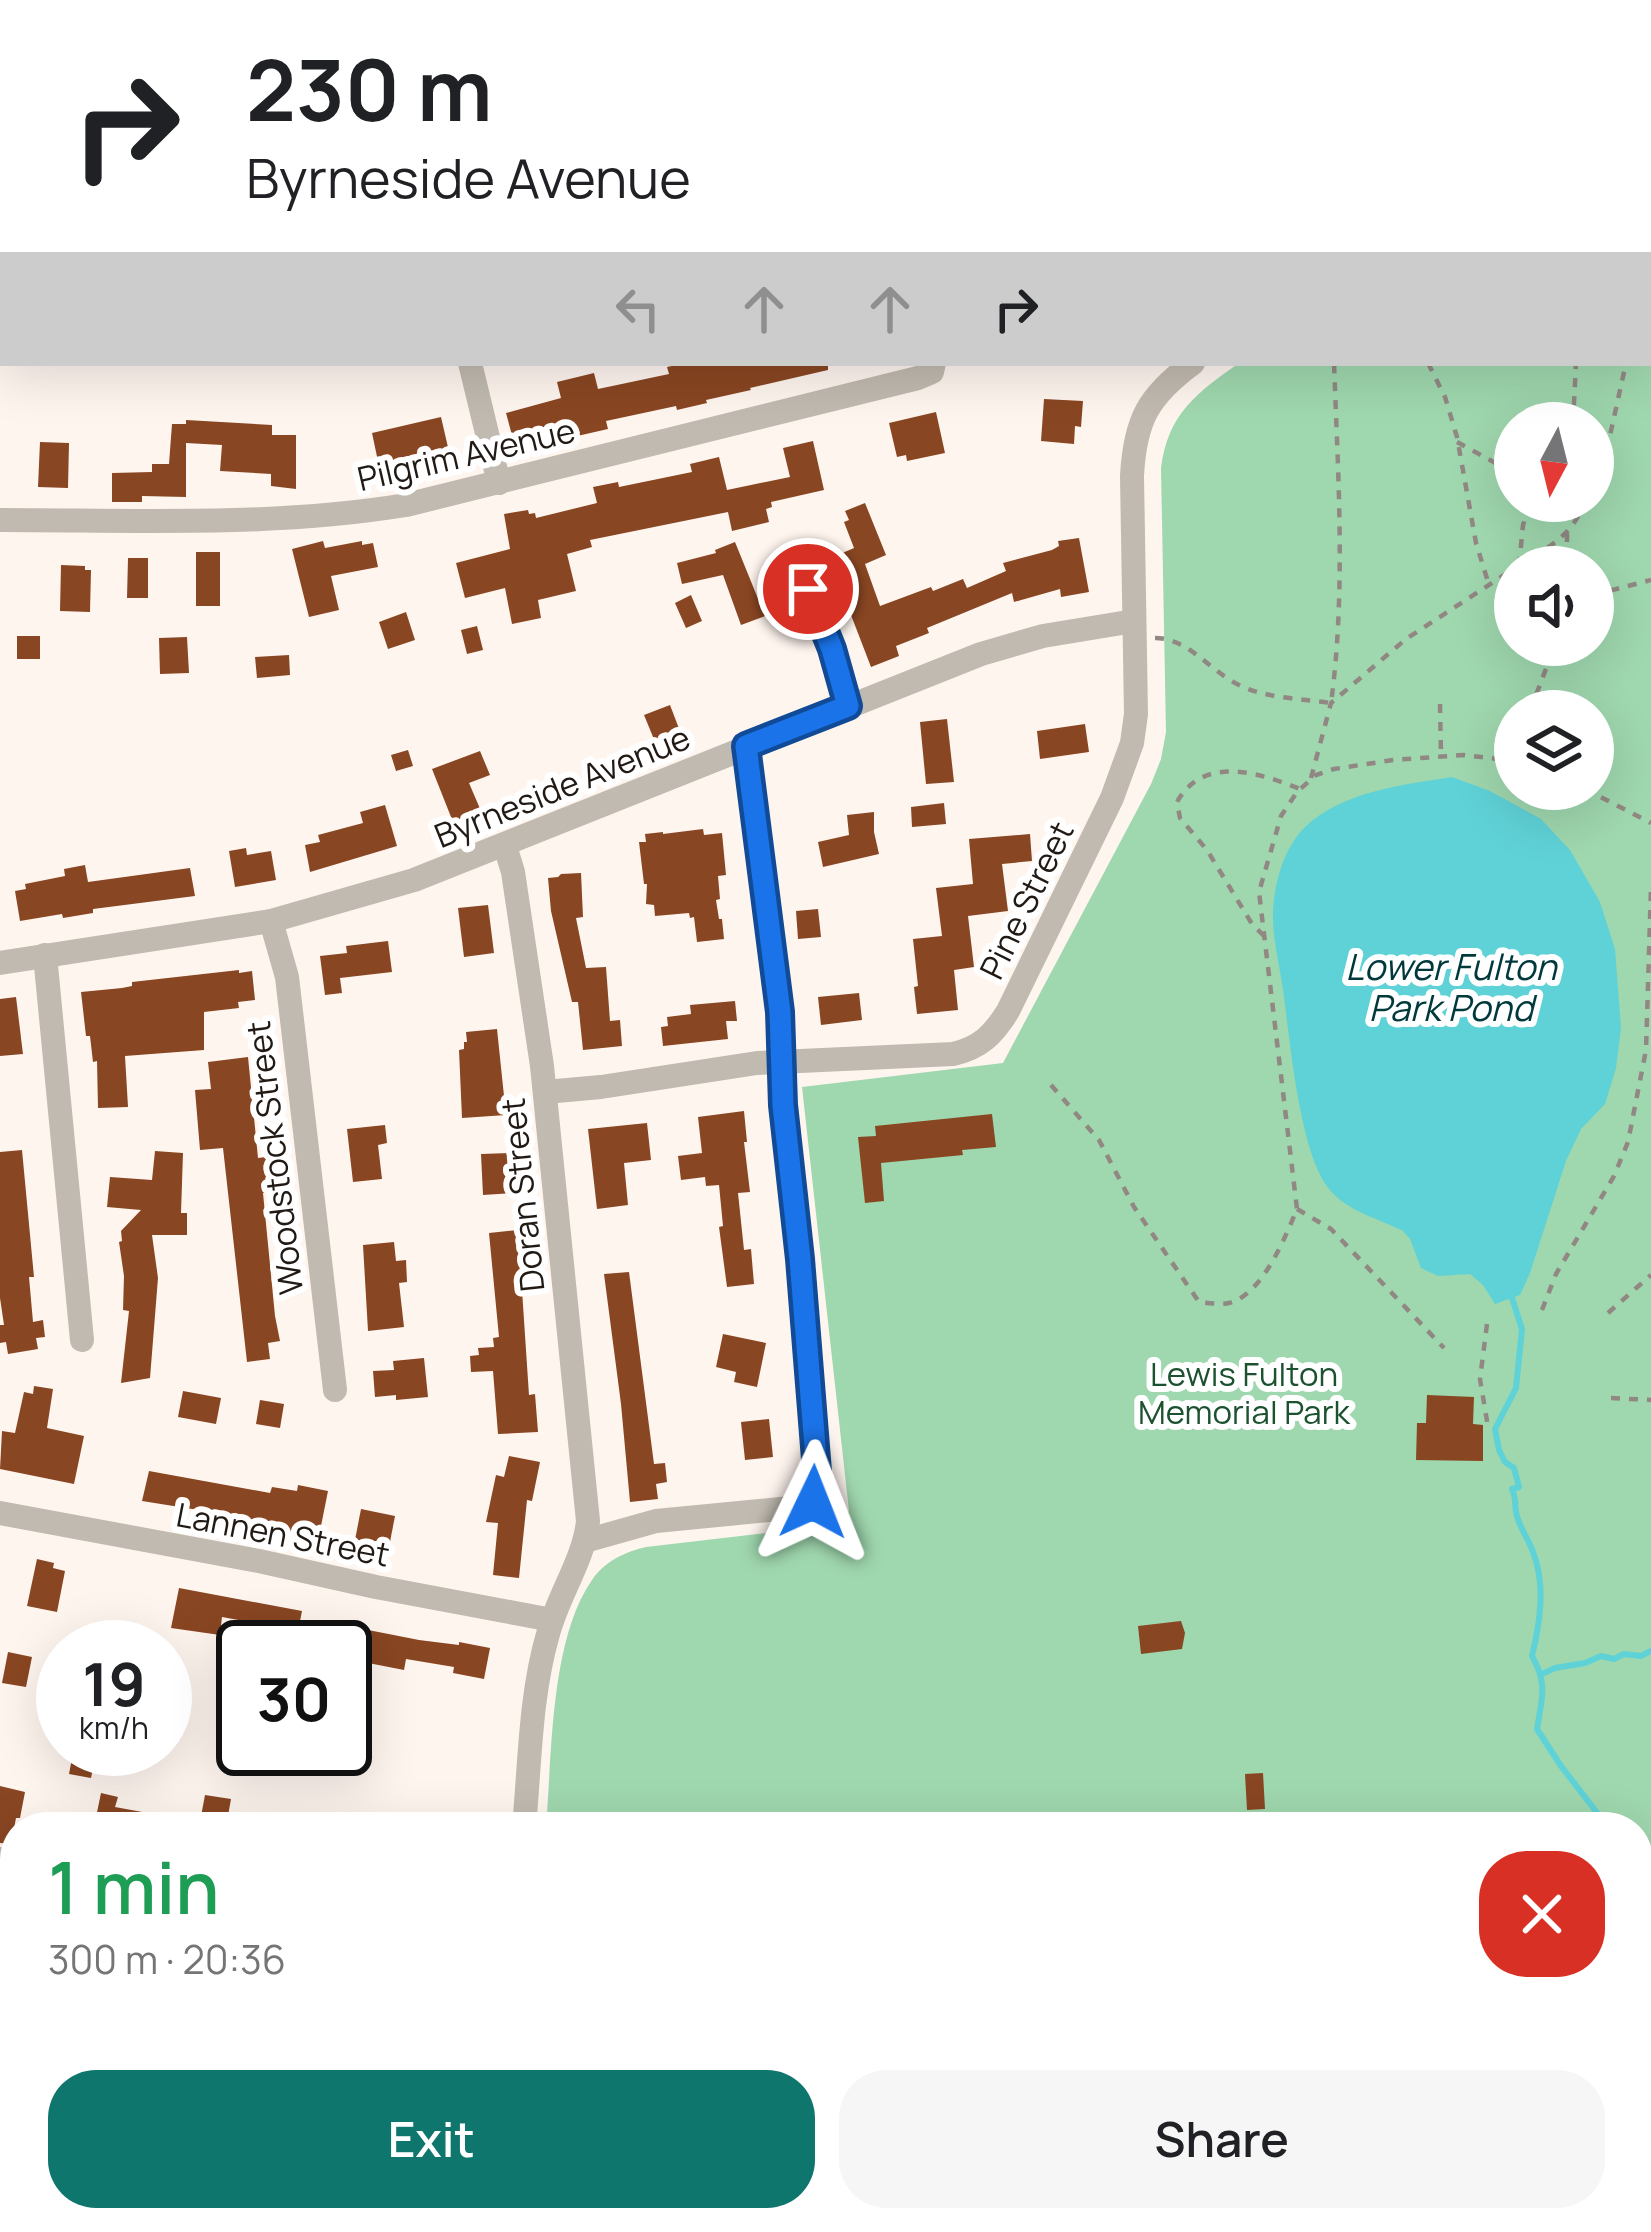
<!DOCTYPE html>
<meta charset="utf-8">
<style>
body{margin:0;font-family:Manrope,sans-serif;background:#f6f6f6;color:#202124;height:100vh;display:flex;flex-direction:column;font-size:45px;white-space:nowrap}
*{box-sizing:border-box;margin:0}
p{font-size:39px;color:#757577}
.icon{flex:none;width:66px;height:66px;fill:none;stroke:currentColor;stroke-width:2;stroke-linecap:round;stroke-linejoin:round}
.map{position:relative;flex:1;overflow:hidden}
.panel{position:absolute;left:0px;top:1812px;width:1653px;height:420px;display:flex;flex-direction:column;background:#fff;border-radius:48px 48px 0 0;box-shadow:0 12px 48px #0002}
.panel>*{flex:none}
.hud{position:absolute;left:0px;top:0px;width:1653px;height:366px;box-shadow:0 12px 48px #0002;background:#fff;color:#202124;overflow:hidden}
.needle{width:78px;rotate:187deg}
.controls{position:absolute;left:1494px;top:402px;display:grid;gap:24px}
.controls a{display:grid;place-items:center;width:120px;height:120px;border-radius:50%;background:#fff;box-shadow:0 12px 48px #0002;font-size:60px}
.speed{position:absolute;left:36px;top:1620px;display:flex;gap:24px;font-size:60px;font-weight:700;text-align:center}
.speed>*{display:grid;place-content:center;width:156px;height:156px;border-radius:50%;background:#fff;box-shadow:0 12px 48px #0002;line-height:1}
.speed small{font-size:30px;font-weight:400}
.speed .limit{border:6px solid #111;border-radius:18px;background:#fff;color:#111}
.pin{position:absolute;display:grid;place-items:center;width:102px;height:102px;color:#fff;margin:-51px;border:6px solid #fff;border-radius:50%;box-shadow:0 3px 12px #0007}
.me{position:absolute;width:132px;margin:-66px;rotate:2deg;stroke-linejoin:round;filter:drop-shadow(0 0 9px #0008)}
.turn{display:flex;align-items:center;gap:42px;height:252px;padding:0 48px;font-size:54px}
.turn .icon{width:156px;height:156px;stroke-width:2.5}
.turn b{display:block;font-size:84px;line-height:102px}
.lanes{display:flex;align-items:center;height:114px;padding:0 48px;background:#0003;justify-content:center;gap:60px;direction:ltr}
.lanes .off{opacity:.35}
.round{display:grid;place-items:center;flex:none;width:126px;height:126px;border-radius:48px;background:#f6f6f6}
.overview{display:flex;align-items:center;justify-content:space-between;height:204px;padding:0 48px}
h1{font-size:72px;font-weight:600;line-height:90px;color:#1e9e55}
.button{display:flex;gap:24px;margin-top:auto;padding:24px 48px}
.button a{flex:1;height:138px;border-radius:48px;background:#0f766e;color:#fff;font-size:48px;font-weight:600;line-height:138px;text-align:center}
.button a+a{background:#f6f6f6;color:#202124}
.map>svg:first-child{display:block}
.green{fill:#9fd7ae;fill-rule:evenodd}
.water{fill:#5fd2d7}
.lines{fill:none;stroke-linecap:round;stroke-linejoin:round}
.stream{stroke:#5fd2d7;stroke-width:6}
.building{fill:#894622}
.path{stroke:#918883;stroke-width:4.5;stroke-dasharray:9 9;stroke-linecap:butt}
.minor{stroke:#c0bab0;stroke-width:24}
.route-casing{stroke:#114b97;stroke-width:30}
.route{stroke:#1a73e8;stroke-width:21}
.labels{text-anchor:middle;dominant-baseline:central;stroke-width:12;stroke-linejoin:round;paint-order:stroke}
.street-label{font-size:33px;fill:#211914;stroke:#fff}
.park-label{font-size:33px;fill:#1c5230;stroke:#fff}
.water-label{font-size:36px;font-style:italic;fill:#00393b;stroke:#fff}
</style>
<div class="map">
<svg width="1651" height="2232" viewBox="0 0 1651 2232">
<rect width="100%" height="100%" fill="#fff5ef"/>
<path class="green" d="M1651,66V2232H521L519,2217H1638V1827H546C552,1755 550,1640 592,1580C605,1561 625,1552 646,1547L819,1527L849,1511L802,1087L1003,1063L1151,784L1161,759L1166,732L1161,468C1168,413 1197,393 1239,363H1650ZM1515,423H1593V501H1515ZM1515,567H1593V645H1515ZM1515,711H1593V789H1515Z"/>
<g class="water">
<path d="M1452,777L1490,791L1541,819L1570,850L1600,902L1615,949L1621,1028L1616,1068L1605,1104L1581,1129L1566,1161L1530,1273L1520,1295L1495,1304L1483,1285L1470,1274L1438,1276L1421,1268L1410,1239L1403,1231C1377,1218 1343,1210 1326,1185C1299,1146 1290,1040 1283,990C1280,967 1273,941 1273,918C1273,886 1283,848 1306,826C1344,791 1403,785 1452,777Z"/>
<polygon points="1651,2050 1651,2232 1526,2232 1525,2217 1638,2217 1638,2053"/>
</g>
<g class="lines">
<g class="stream">
<path d="M1512,1298L1522,1329L1516,1388L1495,1429L1499,1450L1505,1462L1514,1468L1519,1487L1512,1489C1517,1500 1514,1507 1517,1516C1520,1528 1529,1540 1533,1552C1546,1585 1540,1623 1532,1656C1548,1684 1542,1698 1537,1729L1561,1766L1608,1827"/>
<polyline points="1542,1674 1555,1668 1585,1663 1601,1656 1614,1659 1624,1654 1641,1656 1651,1651"/>
<polyline points="1638,1950 1651,1964"/>
</g>
</g>
<g class="building">
<polygon points="686,363 828,363 828,370 750,388 751,390 706,400 707,403 677,410 676,406 606,421 608,429 516,450 506,413 561,398 557,382 594,373 598,389 669,374 667,367"/>
<polygon points="1044,399 1083,401 1081,427 1075,426 1074,444 1041,441"/>
<polygon points="936,412 945,453 907,461 906,455 897,457 889,423"/>
<polygon points="441,417 450,456 430,460 433,473 383,485 372,433"/>
<polygon points="186,420 272,425 272,435 296,435 296,489 271,486 271,474 220,471 222,445 186,443 186,497 142,496 142,502 112,502 112,473 152,472 152,464 169,464 172,424 186,424"/>
<polygon points="813,441 824,490 771,502 772,507 766,509 769,522 732,531 728,512 590,540 592,547 567,554 576,591 538,600 541,618 512,624 505,588 465,598 456,563 510,549 504,514 528,510 529,514 535,513 536,518 597,503 593,487 618,482 619,487 692,472 690,464 719,457 727,490 790,477 783,448"/>
<polygon points="40,442 69,443 68,488 38,487"/>
<polygon points="865,503 886,555 865,564 880,606 931,587 933,591 963,579 967,588 1006,571 1003,563 1052,550 1059,546 1058,541 1079,538 1089,592 1061,597 1060,589 1014,602 1012,593 927,628 929,633 896,646 899,656 871,667 846,602 850,600 833,557 854,548 844,522 849,520 845,511"/>
<polygon points="323,541 325,548 362,541 362,545 373,543 378,567 331,576 339,610 309,617 292,549"/>
<polygon points="735,542 765,616 741,625 723,575 682,584 677,563 716,553 715,550"/>
<rect x="196" y="552" width="24" height="54"/>
<polygon points="128,558 148,558 148,598 127,598"/>
<polygon points="61,565 85,566 85,570 91,570 90,612 60,611"/>
<polygon points="691,595 702,621 686,628 675,603"/>
<polygon points="406,612 415,640 388,649 379,622"/>
<polygon points="477,626 483,650 467,654 461,630"/>
<rect x="17" y="636" width="23" height="23"/>
<polygon points="187,637 189,673 160,674 159,638"/>
<polygon points="289,655 290,675 257,678 255,657"/>
<polygon points="670,705 683,739 658,749 644,715"/>
<polygon points="947,719 954,782 926,784 920,722"/>
<polygon points="1085,724 1089,752 1040,759 1037,731"/>
<polygon points="408,750 413,766 396,771 391,755"/>
<polygon points="480,751 490,775 469,783 481,811 453,822 432,769"/>
<polygon points="944,803 946,824 912,827 911,807"/>
<polygon points="385,805 397,846 310,872 305,845 320,842 318,835 363,823 360,812"/>
<polygon points="874,812 874,832 879,854 823,867 818,842 849,835 847,815"/>
<polygon points="703,829 704,835 722,833 726,875 718,876 720,899 716,900 719,919 722,919 724,939 697,942 694,917 690,918 689,913 655,916 654,905 646,904 647,884 644,884 639,842 646,842 645,834 663,832 663,834"/>
<polygon points="1030,834 1032,861 1002,864 1008,911 968,916 974,967 954,970 958,1010 917,1014 914,987 918,986 913,939 942,936 936,888 973,884 969,839"/>
<polygon points="246,848 247,855 271,851 276,880 235,887 229,851"/>
<polygon points="85,865 88,882 190,868 195,896 93,909 93,913 63,918 62,914 20,921 15,891 26,889 25,884 65,876 64,869"/>
<polygon points="581,873 583,917 576,918 586,968 606,967 610,1021 620,1020 622,1046 583,1050 578,1002 572,1002 551,911 548,878 558,877 561,874"/>
<polygon points="488,905 494,953 464,957 458,908"/>
<polygon points="818,909 821,937 798,939 796,911"/>
<polygon points="388,941 392,972 340,978 342,993 325,995 320,956 347,953 346,946"/>
<polygon points="239,970 239,973 252,971 255,1000 238,1002 239,1008 204,1012 204,1050 125,1056 128,1107 98,1108 97,1061 93,1062 90,1036 86,1036 81,992 122,988 132,986 132,982"/>
<polygon points="859,993 862,1020 821,1025 818,997"/>
<polygon points="16,997 23,1054 0,1056 0,999"/>
<polygon points="735,1001 737,1021 726,1021 728,1039 663,1046 661,1027 668,1026 667,1017 691,1014 690,1005"/>
<polygon points="497,1029 506,1115 462,1118 459,1050 464,1049 464,1042 467,1042 466,1032"/>
<polygon points="248,1057 258,1158 274,1156 277,1192 263,1193 275,1316 280,1341 268,1343 270,1359 247,1362 223,1148 200,1150 195,1090 211,1089 208,1062"/>
<polygon points="744,1111 747,1142 744,1142 750,1192 738,1193 744,1250 751,1249 754,1284 727,1287 719,1227 723,1226 719,1185 706,1186 705,1177 681,1180 678,1156 702,1153 698,1117"/>
<polygon points="992,1114 996,1147 962,1150 963,1155 881,1163 884,1201 865,1203 858,1137 876,1136 875,1126"/>
<polygon points="647,1123 651,1160 624,1163 628,1205 597,1209 588,1129"/>
<polygon points="385,1125 387,1143 378,1145 382,1179 353,1182 347,1129"/>
<polygon points="22,1150 34,1277 29,1277 33,1322 43,1320 45,1337 36,1338 38,1349 8,1354 6,1342 0,1343 0,1325 4,1325 0,1298 0,1152"/>
<polygon points="155,1151 183,1153 181,1213 187,1213 187,1235 152,1235 158,1278 150,1378 121,1383 129,1311 123,1310 124,1276 119,1242 122,1241 121,1231 141,1210 107,1207 110,1177 152,1180"/>
<polygon points="514,1153 516,1193 483,1195 481,1154"/>
<polygon points="518,1230 529,1395 535,1394 538,1432 498,1434 493,1371 471,1372 470,1356 479,1355 478,1348 494,1347 493,1338 499,1337 489,1233"/>
<polygon points="394,1242 396,1261 406,1260 407,1282 399,1283 404,1327 368,1331 363,1245"/>
<polygon points="629,1272 654,1464 665,1463 667,1482 656,1484 658,1499 630,1502 621,1404 604,1274"/>
<polygon points="723,1334 766,1343 757,1387 734,1382 736,1372 716,1367"/>
<polygon points="424,1358 428,1397 396,1400 396,1395 375,1397 373,1371 394,1370 393,1361"/>
<polygon points="34,1386 53,1389 47,1428 84,1436 74,1484 0,1469 2,1431 15,1433 24,1392 33,1394"/>
<polygon points="183,1391 221,1398 216,1424 178,1417"/>
<polygon points="1427,1395 1474,1397 1473,1424 1483,1425 1483,1461 1416,1460 1417,1423 1426,1423"/>
<polygon points="260,1400 284,1404 280,1428 256,1424"/>
<polygon points="769,1419 773,1457 745,1460 741,1422"/>
<polygon points="509,1456 540,1462 532,1501 527,1500 519,1578 493,1575 498,1523 486,1522 496,1475 504,1477"/>
<polygon points="149,1471 270,1493 272,1487 297,1491 298,1485 328,1491 319,1536 309,1534 309,1538 254,1527 255,1522 249,1521 249,1518 142,1501"/>
<polygon points="361,1509 395,1516 389,1547 355,1540"/>
<polygon points="37,1559 54,1563 53,1568 65,1571 57,1612 27,1606"/>
<polygon points="179,1588 302,1611 295,1647 267,1647 271,1626 222,1617 220,1635 171,1628"/>
<polygon points="1181,1621 1185,1633 1182,1649 1141,1654 1138,1626"/>
<polygon points="358,1628 419,1640 459,1645 459,1642 490,1648 484,1679 453,1673 454,1667 406,1659 404,1670 353,1660"/>
<polygon points="8,1652 32,1657 26,1687 2,1683"/>
<polygon points="80,1749 97,1749 91,1778 69,1774 73,1753 79,1754"/>
<polygon points="1263,1773 1265,1809 1247,1810 1245,1774"/>
<polygon points="0,1786 25,1792 20,1818 16,1818 11,1844 0,1843"/>
<polygon points="101,1793 118,1797 115,1807 175,1818 174,1827 94,1827"/>
<polygon points="205,1795 231,1799 226,1827 199,1827"/>
</g>
<g class="lines">
<g class="path">
<polyline points="1650,93 1651,92"/>
<polyline points="1650,188 1651,190"/>
<polyline points="1650,285 1651,282"/>
<polyline points="1428,363 1445,397 1457,437 1476,543 1489,585"/>
<polyline points="1573,423 1576,363"/>
<polyline points="1457,442 1499,465"/>
<path d="M1515,451C1504,455 1502,462 1500,473L1515,492"/>
<polyline points="1593,484 1605,458 1626,363"/>
<polyline points="1567,533 1567,567"/>
<polyline points="1519,566 1523,525 1531,501"/>
<path d="M1517,567C1551,545 1569,539 1586,501"/>
<polyline points="1593,595 1651,580"/>
<path d="M1155,638C1188,638 1208,669 1237,684C1263,698 1302,699 1331,703C1346,593 1338,474 1334,363"/>
<polyline points="1440,704 1441,756"/>
<polyline points="1530,711 1555,645"/>
<polyline points="1311,778 1331,703 1406,639 1515,568"/>
<polyline points="1585,789 1651,823"/>
<path d="M1264,936L1252,924L1207,850L1180,818L1177,802C1204,754 1260,773 1300,789"/>
<path d="M1051,1085L1099,1140L1134,1207L1199,1302C1208,1303 1221,1305 1229,1303C1262,1295 1285,1238 1297,1209L1259,892L1281,816L1297,792L1316,775L1334,769L1393,760L1463,755L1515,761"/>
<polyline points="1297,1209 1331,1229 1444,1348"/>
<polyline points="1542,1310 1556,1274 1614,1176 1628,1142 1646,1050 1651,887"/>
<polyline points="1608,1313 1651,1275"/>
<polyline points="1487,1324 1480,1379 1488,1427"/>
<polyline points="1611,1398 1651,1400"/>
<polyline points="1513,2217 1515,2232"/>
</g>
<g class="minor">
<polyline points="386,0 387,3"/>
<polyline points="830,0 831,3"/>
<polyline points="1223,0 1223,3"/>
<polyline points="1559,0 1560,3"/>
<polyline points="1650,39 1651,38"/>
<polyline points="470,363 499,483"/>
<path d="M0,520C136,520 271,527 406,505L918,378L932,372L934,363"/>
<path d="M793,572C825,606 837,661 848,706"/>
<path d="M505,846L513,872L542,1066L588,1521C584,1560 558,1595 548,1634C530,1696 530,1763 524,1827"/>
<polyline points="271,921 287,977 335,1390"/>
<polyline points="45,955 82,1340"/>
<polyline points="0,963 271,921 414,880 981,654 1043,636 1134,621"/>
<path d="M545,1092L601,1087L757,1063L953,1054C980,1048 993,1035 1008,1011L1112,798L1132,743L1136,714L1132,476C1135,420 1148,396 1193,363"/>
<polyline points="0,1513 259,1561 376,1587 552,1620"/>
<polyline points="585,1541 656,1521 800,1507 813,1502 818,1494 800,1259 783,1104 780,1012 746,746"/>
<polyline points="0,1859 15,1862"/>
<polyline points="0,2175 15,2178"/>
<polyline points="223,2217 298,2232"/>
</g>
</g>
<g class="lines">
<g class="route-casing">
<polyline id="route" points="808,589 832,649 848,706 746,746 780,1012 783,1105 800,1259 818,1484 818,1494 813,1502"/>
</g>
<use href="#route" class="route"/>
</g>
<g class="labels">
<g class="street-label">
<text transform="translate(466 454) rotate(-13)">Pilgrim Avenue</text>
<text transform="translate(562 786) rotate(-22)">Byrneside Avenue</text>
<text transform="translate(1026 900) rotate(-64)">Pine Street</text>
<text transform="translate(274 1158) rotate(-97)">Woodstock Street</text>
<text transform="translate(522 1195) rotate(-96)">Doran Street</text>
<text transform="translate(283 1534) rotate(11)">Lannen Street</text>
</g>
<g class="park-label">
<text x="1244" y="1373">Lewis Fulton<tspan x="1244" dy="38">Memorial Park</tspan></text>
</g>
<g class="water-label">
<text x="1451" y="966">Lower Fulton<tspan x="1451" dy="41">Park Pond</tspan></text>
</g>
</g>
</svg>
<div class="controls">
<a><svg class="needle" viewBox="-14 -14 28 28"><path d="M0-13l5 13h-10z" fill="#e53935"/><path d="M0 13l5-13h-10z" fill="#757577"/></svg></a>
<a><svg class="icon" aria-label="sound" viewBox="0 0 24 24"><path d="M4 9h4l5-4v14l-5-4H4zM17 9q2 3 0 6"/></svg></a>
<a><svg class="icon" aria-label="layers" viewBox="0 0 24 24"><path d="M12 4l9 5-9 5-9-5zM3 14l9 5 9-5"/></svg></a>
</div>
<div class="speed"><div>19<small>km/h</small></div><div class="limit">30</div></div>
<div class="pin" style="left:808px;top:589px;background:#d93025"><svg class="icon" aria-label="arrive" viewBox="0 0 24 24"><path d="M6 21V4h12l-3 4 3 4H6"/></svg></div>
<svg class="me" style="left:813px;top:1502px" viewBox="-20 -20 40 40"><path d="M0-17L14 15 0 8-14 15z" fill="#1a73e8" stroke="#fff" stroke-width="4"/></svg>
<div class="hud">
<div class="turn"><svg class="icon" aria-label="right" viewBox="0 0 24 24"><path d="M7 20v-9h11M14 6l5 5-5 5"/></svg><div><b>230 m</b>Byrneside Avenue</div></div>
<div class="lanes"><svg class="icon off" aria-label="left" viewBox="0 0 24 24"><path d="M17 20v-9H6M10 6l-5 5 5 5"/></svg><svg class="icon off" aria-label="ahead" viewBox="0 0 24 24"><path d="M12 20V5M6 11l6-6 6 6"/></svg><svg class="icon off" aria-label="ahead" viewBox="0 0 24 24"><path d="M12 20V5M6 11l6-6 6 6"/></svg><svg class="icon" aria-label="right" viewBox="0 0 24 24"><path d="M7 20v-9h11M14 6l5 5-5 5"/></svg></div>
</div>
<section class="panel">
<div class="overview"><div><h1>1 min</h1><p>300 m · 20:36</p></div><a class="round" style="background:#d93025;color:#fff"><svg class="icon" aria-label="close" viewBox="0 0 24 24"><path d="M6 6l12 12M18 6L6 18"/></svg></a></div>
<div class="button"><a>Exit</a><a>Share</a></div>
</section>
</div>
